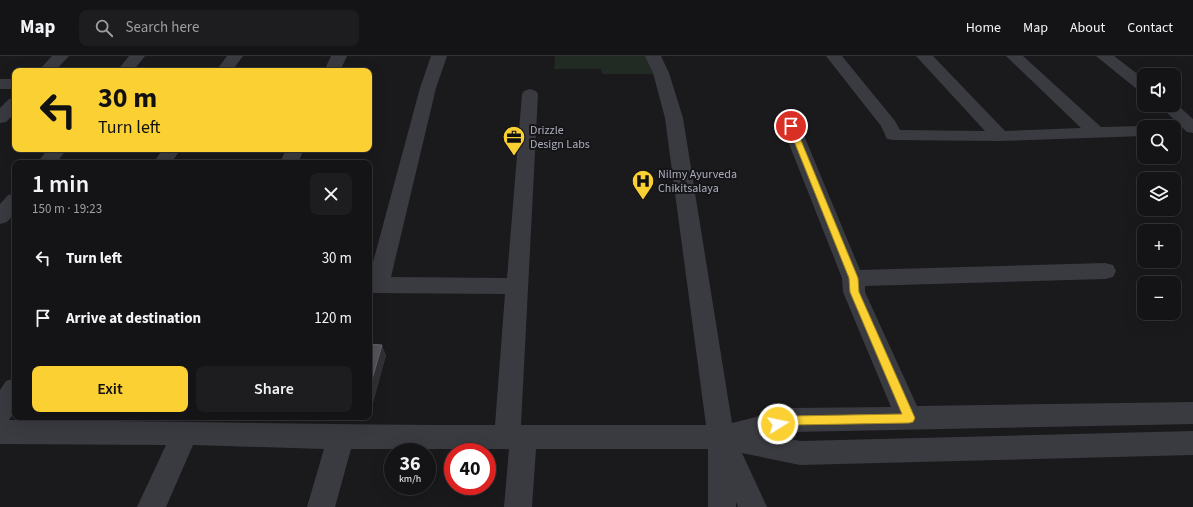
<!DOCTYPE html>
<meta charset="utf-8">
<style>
body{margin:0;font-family:"Source Sans 3",sans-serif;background:#1d1c1e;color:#f1f3f6;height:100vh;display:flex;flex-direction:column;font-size:15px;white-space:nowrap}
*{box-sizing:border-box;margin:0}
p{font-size:13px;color:#9d9ea0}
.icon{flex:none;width:22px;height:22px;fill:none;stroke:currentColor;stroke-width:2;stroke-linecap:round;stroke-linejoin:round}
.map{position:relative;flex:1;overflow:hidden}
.panel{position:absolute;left:12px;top:104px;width:360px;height:260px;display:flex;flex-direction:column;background:#141315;border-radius:8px;box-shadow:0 4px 16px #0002,0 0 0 1px #333234}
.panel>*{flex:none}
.banner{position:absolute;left:12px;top:12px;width:360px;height:84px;border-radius:8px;box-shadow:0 4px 16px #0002,0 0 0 1px #333234;background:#fad033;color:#111;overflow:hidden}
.buttons{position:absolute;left:1137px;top:12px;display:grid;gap:8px}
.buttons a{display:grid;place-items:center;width:44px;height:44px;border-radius:8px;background:#141315;box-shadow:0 4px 16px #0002,0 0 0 1px #333234;font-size:20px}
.speed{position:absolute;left:384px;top:387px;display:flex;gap:8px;font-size:20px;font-weight:700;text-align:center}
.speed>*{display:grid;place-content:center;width:52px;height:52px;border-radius:50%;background:#141315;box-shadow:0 4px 16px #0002,0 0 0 1px #333234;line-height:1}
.speed small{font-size:10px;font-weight:400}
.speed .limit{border:6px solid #d22;background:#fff;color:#111}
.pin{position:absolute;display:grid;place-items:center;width:34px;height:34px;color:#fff;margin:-17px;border:2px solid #fff;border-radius:50%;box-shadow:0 1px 4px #0007}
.me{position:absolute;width:44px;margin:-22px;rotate:80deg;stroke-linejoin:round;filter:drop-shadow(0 0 3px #0008)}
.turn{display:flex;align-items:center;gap:14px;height:84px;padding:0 20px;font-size:18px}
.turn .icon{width:52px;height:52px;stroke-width:2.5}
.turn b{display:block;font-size:28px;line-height:34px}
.round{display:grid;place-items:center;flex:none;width:42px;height:42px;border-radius:8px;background:#1d1c1e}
.overview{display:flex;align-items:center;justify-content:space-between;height:68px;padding:0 20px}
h1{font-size:24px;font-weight:600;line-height:30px}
.action{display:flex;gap:8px;margin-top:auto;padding:8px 20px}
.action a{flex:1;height:46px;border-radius:8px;background:#fad033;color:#111;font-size:16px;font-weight:600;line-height:46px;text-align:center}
.action a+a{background:#1d1c1e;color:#f1f3f6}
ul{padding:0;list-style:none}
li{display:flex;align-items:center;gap:12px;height:60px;padding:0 20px}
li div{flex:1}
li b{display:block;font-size:15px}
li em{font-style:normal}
header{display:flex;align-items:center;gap:24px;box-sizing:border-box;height:56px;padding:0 20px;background:#141315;border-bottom:1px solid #333234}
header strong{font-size:19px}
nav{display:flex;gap:22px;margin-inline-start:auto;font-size:14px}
.search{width:280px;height:36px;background:#1d1c1e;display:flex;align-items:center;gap:10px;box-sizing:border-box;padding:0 14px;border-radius:8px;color:#9d9ea0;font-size:15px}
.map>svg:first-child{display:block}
.green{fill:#212a23}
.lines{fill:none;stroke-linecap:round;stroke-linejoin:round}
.minor{fill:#3a3b41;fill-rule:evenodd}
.wall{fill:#48494e}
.shaded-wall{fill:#313135}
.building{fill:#53545a;stroke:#616269}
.route{fill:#fad033;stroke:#a28721}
.labels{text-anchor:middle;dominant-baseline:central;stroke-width:4;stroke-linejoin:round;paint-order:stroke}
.poi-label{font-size:12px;fill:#abaebc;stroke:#151417;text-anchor:start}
</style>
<header>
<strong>Map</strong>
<div class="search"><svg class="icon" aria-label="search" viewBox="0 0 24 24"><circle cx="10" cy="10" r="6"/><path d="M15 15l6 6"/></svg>Search here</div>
<nav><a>Home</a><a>Map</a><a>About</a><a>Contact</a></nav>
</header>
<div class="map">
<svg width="1193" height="451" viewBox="0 0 1193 451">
<rect width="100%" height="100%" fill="#1a191c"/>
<polygon class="green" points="555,0 648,0 657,18 602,18 601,13 554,13"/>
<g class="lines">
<g class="minor">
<polygon points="52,0 69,0 55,15 38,15"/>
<polygon points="129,0 145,0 133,15 117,15"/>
<polygon points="227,0 243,0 232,15 216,15"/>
<polygon points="331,0 347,0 340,15 324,15"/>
<path d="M431,0H447L436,32L391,221L507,222L522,38L524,35L530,33L536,35L538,38L521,369H706L665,62L653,17L645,0H661L669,17L683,62L732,367L792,352L891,351L843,236L842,222L782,70L785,66L791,65L797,66L800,70L860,214L1105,207L1113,209L1116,215L1113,221L1105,223L865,230V236L917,350L1193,346V368L792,376L776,380L800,385L1193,375V399L800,409L742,397L767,451H738L736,446V451H708V393H536L532,451H504L509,393H351L335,451H307L324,393L193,389L166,451H137L166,389L0,388V334L6,325L15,322V355L9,364C171,365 333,369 495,369L505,238L369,237V221L420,32Z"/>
<polygon points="826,0 842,0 895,65 900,74 985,75 916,0 933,0 1005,75 1081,72 1006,0 1023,0 1101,71 1144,70 1149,71 1144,71 1144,80 1000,85 893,84 887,83 881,70"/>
<polygon points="1096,0 1114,0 1144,23 1144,36 1138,34"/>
<rect x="0" y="23" width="15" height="10"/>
<polygon points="15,42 15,57 6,66 0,67 0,52 9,43"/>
<polygon points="1174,46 1193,63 1193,77 1187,76 1159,49 1174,49"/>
<polygon points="48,93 67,93 56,107 37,107"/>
<polygon points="163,93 181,93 171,107 153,107"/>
<polygon points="286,93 304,93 298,107 280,107"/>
<polygon points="15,138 15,157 7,166 0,168 0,148 8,139"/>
</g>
</g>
<polygon class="wall" points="369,288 386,299 372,350 369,350"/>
<polygon class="shaded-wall" points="382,289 386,299 372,350 369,344 369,334"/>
<polygon class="building" points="369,288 382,289 369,334"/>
<polygon class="route" points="791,68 795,70 858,222 859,236 915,362 913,366 909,367 792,369 778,373 774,371 772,368 774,364 792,360 902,358 850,236 849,222 788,70"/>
<defs>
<g id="office-pin" transform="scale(1.15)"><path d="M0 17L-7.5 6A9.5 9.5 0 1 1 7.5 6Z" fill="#fad033" stroke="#151417"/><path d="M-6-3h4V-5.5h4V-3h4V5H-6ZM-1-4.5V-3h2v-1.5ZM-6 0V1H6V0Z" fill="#111"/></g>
<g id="hospital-pin" transform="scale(1.15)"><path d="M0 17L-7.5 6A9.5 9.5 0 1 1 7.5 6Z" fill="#fad033" stroke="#151417"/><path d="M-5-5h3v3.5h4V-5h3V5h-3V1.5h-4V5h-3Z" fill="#111"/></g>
</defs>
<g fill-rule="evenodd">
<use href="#office-pin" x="514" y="81"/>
<use href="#hospital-pin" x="643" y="125"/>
</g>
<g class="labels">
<g class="poi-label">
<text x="530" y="74">Drizzle<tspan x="530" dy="14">Design Labs</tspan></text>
<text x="658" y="118">Nilmy Ayurveda<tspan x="658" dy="14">Chikitsalaya</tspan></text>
</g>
</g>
</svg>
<div class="buttons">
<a><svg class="icon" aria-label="sound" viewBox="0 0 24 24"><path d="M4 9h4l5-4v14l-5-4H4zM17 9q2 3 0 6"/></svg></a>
<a><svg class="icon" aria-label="search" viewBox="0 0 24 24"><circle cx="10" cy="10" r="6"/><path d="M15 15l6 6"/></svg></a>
<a><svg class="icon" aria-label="layers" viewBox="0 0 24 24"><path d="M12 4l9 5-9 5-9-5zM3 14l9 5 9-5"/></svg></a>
<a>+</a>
<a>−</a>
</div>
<div class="speed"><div>36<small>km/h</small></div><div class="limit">40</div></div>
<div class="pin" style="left:791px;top:70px;background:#d93025"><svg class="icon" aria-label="arrive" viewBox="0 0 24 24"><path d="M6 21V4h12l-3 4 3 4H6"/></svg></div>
<svg class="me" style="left:778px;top:368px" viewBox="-20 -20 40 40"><circle r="17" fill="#fad033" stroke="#fff" stroke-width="3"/><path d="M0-11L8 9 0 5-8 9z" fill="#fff"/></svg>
<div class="banner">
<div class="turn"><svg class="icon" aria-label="left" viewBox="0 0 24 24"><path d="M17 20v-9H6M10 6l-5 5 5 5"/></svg><div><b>30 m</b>Turn left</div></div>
</div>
<section class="panel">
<div class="overview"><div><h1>1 min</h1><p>150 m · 19:23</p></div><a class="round"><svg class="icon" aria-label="close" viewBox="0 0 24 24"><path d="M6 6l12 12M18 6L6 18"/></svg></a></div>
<ul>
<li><svg class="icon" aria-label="left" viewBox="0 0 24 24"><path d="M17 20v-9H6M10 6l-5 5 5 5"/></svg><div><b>Turn left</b></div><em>30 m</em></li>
<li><svg class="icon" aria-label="arrive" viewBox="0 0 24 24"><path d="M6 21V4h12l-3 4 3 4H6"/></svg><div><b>Arrive at destination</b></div><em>120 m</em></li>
</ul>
<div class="action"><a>Exit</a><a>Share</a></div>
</section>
</div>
